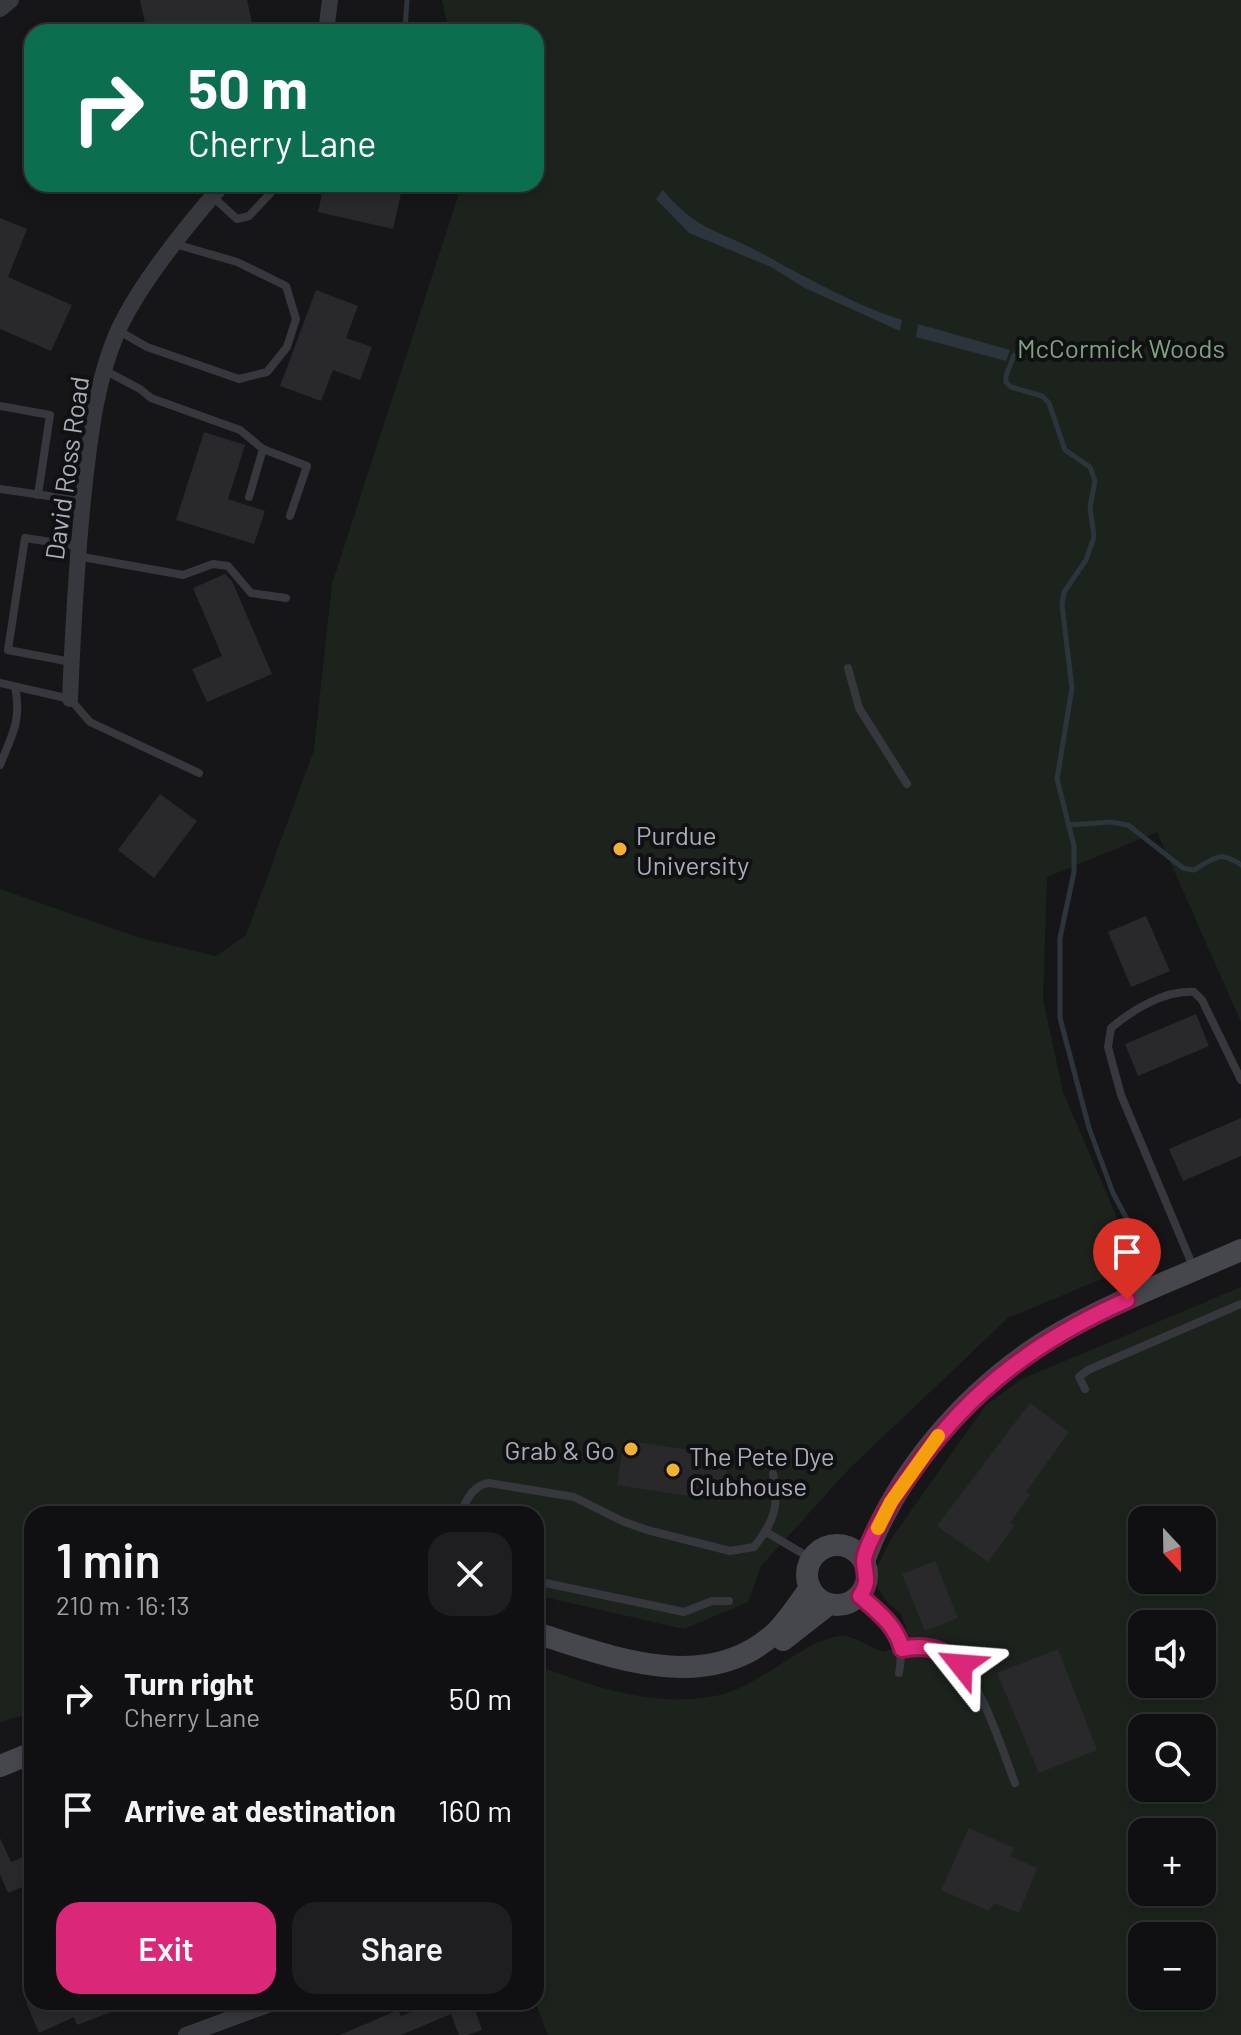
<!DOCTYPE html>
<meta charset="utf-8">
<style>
body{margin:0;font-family:Barlow,sans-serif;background:#1e1e20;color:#f1f3f6;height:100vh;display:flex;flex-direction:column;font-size:30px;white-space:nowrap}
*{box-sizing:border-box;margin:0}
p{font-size:26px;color:#9c9d9f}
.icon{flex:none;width:44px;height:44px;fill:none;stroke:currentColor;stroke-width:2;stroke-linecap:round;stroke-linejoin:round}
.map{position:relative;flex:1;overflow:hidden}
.sheet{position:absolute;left:24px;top:1506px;width:520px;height:504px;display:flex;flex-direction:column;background:#101012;border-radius:24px;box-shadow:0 4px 12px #0003,0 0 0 2px #303032}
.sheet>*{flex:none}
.top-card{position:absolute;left:24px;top:24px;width:520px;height:168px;border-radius:24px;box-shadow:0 4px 12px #0003,0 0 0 2px #303032;background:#0b6e4f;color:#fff;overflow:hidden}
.needle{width:52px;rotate:158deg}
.tools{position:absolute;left:1128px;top:1506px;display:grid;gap:16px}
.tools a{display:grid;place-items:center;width:88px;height:88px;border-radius:16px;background:#101012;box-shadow:0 4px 12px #0003,0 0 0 2px #303032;font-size:40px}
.pin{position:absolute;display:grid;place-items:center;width:68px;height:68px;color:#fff;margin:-82px -34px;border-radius:50% 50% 50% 0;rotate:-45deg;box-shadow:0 0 8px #0007}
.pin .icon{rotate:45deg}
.me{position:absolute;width:88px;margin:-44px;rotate:298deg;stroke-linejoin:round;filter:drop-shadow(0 0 6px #0008)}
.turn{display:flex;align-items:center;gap:28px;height:168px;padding:0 32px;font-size:36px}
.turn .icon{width:104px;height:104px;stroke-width:2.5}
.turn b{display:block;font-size:56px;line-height:68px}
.round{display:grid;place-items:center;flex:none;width:84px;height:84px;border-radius:24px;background:#1e1e20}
.headline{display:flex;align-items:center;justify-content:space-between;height:136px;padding:0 32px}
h1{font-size:48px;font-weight:600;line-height:60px}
.button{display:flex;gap:16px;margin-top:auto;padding:16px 32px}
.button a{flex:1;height:92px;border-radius:24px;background:#db2777;color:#fff;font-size:32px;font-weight:600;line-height:92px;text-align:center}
.button a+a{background:#1e1e20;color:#f1f3f6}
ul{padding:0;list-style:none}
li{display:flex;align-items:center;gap:24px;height:112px;padding:0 32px}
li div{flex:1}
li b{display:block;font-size:30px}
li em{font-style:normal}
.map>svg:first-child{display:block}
.green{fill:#1c231d;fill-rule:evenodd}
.water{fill:#2c353c}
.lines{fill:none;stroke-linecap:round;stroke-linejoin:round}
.stream{stroke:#2c353c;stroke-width:5}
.building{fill:#29292c}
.lane{stroke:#37383d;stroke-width:8}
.street{stroke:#37383d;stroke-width:16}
.secondary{stroke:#45474d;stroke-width:22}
.route-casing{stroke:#8e194d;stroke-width:20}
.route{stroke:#db2777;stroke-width:14}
.slow{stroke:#f59e0b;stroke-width:14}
.poi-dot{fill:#f2b134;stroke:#111113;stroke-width:3}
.labels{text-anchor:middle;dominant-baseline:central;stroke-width:8;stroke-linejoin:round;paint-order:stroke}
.park-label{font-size:26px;fill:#7fa381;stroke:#111113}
.street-label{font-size:26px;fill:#a8adb8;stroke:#111113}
.poi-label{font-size:26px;fill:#a8adb8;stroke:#111113;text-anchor:start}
</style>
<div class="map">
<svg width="1241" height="2035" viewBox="0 0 1241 2035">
<rect width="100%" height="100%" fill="#161618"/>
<g class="green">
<polygon points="442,0 1241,0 1241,1022 1157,832 1047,877 1043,999 1063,1092 1137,1264 1008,1318 850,1468 761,1566 748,1602 684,1629 536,1595 536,1514 32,1514 32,1713 0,1722 0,889 140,938 216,956 246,935 314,750 332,584 462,184 536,184 536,32 449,32"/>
<path d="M1241,1287V2035H548L535,2002L536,1665C594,1687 657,1709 720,1695C761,1686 812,1633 845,1636C859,1638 871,1649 884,1652L908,1643L906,1627L900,1613L888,1603L877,1587L876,1569L891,1539L986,1405L1022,1379ZM1142,1520H1202V1580H1142ZM1142,1624H1202V1684H1142ZM1142,1728H1202V1788H1142ZM1142,1832H1202V1892H1142ZM1142,1936H1202V1996H1142Z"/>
</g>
<g class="water">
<path d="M663,190C697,231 719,230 761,253C807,278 852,304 902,320L900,331L805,288L771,267L689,233L656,199Z"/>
<polygon points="918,324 1010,350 1006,361 916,337"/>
</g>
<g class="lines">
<g class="stream">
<polyline points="405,30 407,0"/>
<polyline points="1014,355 1006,376 1006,382 1011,387 1042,396 1049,403 1065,450 1090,467 1095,481 1090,507 1094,537 1086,560 1064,592 1062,605 1072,688 1057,779 1074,846 1074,872 1060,938 1060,1018 1089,1128 1113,1193 1142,1247"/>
<path d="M1068,825L1111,822L1128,825L1183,868L1194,870C1215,858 1220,850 1241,865"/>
</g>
</g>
<g class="building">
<polygon points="140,0 247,0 254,32 147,32"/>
<polygon points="324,184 403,184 393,229 318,212"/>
<polygon points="0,218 27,229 8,277 72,305 51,351 0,329"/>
<polygon points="316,290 358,306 346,338 372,347 360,380 333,370 321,401 280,386"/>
<polygon points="204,432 245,445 228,499 265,511 254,544 176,520"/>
<polygon points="225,574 232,581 272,674 207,702 192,669 222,656 193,588"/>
<polygon points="160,794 197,821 154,878 118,850"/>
<polygon points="1146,916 1170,971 1131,987 1108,932"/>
<polygon points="1196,1014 1209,1046 1138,1076 1125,1044"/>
<polygon points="1241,1118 1241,1156 1183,1181 1169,1149"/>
<polygon points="1030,1403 1069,1432 1026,1492 1030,1495 1010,1523 1014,1526 988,1562 937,1526"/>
<polygon points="624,1440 729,1456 722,1501 617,1485"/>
<polygon points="935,1561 958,1618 925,1631 902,1574"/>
<polygon points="1058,1649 1097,1750 1039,1773 997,1673"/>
<polygon points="969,1828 1014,1848 1010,1856 1037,1868 1019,1913 994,1903 989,1911 941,1890"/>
<polygon points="0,1838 11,1862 32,1853 32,1883 8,1893 0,1874"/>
<polygon points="26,2002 135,2002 135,2003 77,2025 74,2017 39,2033"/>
<polygon points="434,2002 478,2002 473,2004 482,2030 468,2035 459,2035 451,2014 401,2035 340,2035 398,2010 401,2016"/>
</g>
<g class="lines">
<g class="lane">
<polyline points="212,196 237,219 249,216 279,184"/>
<polyline points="119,331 147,347 239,379 267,372 287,347 296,319 286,286 237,262 175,244"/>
<polyline points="104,370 140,389 151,398 240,430 263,449 307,466 290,516"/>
<polyline points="0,406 50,415 38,495"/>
<polyline points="0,489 83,501"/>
<polyline points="249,497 263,449"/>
<polyline points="77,556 183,575 213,564 228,566 251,593 286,598"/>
<polyline points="71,662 8,650 25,538 78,546"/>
<polyline points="848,668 859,708 907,784"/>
<polyline points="0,683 70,699 90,722 199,773"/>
<path d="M0,765C12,735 22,720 15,687"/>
<path d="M1194,1269L1121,1095L1108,1047L1111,1028C1132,1010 1165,990 1194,992L1202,1000L1241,1080"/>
<polyline points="1085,1389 1079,1377 1088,1370 1241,1304"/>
<path d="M459,1514C467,1501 472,1485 489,1483L574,1497L622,1521L647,1530L730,1551L754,1547C774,1522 780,1505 773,1474"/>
<polyline points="766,1532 812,1559"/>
<polyline points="536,1581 684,1612 712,1601 729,1601"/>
<path d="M860,1596C888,1621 907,1631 899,1673"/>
<path d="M902,1649C914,1646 928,1644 940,1649C977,1663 1001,1748 1015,1783"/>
</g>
<g class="street">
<polyline points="0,9 11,0"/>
<polyline points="326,32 330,0"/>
<path d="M70,699C73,626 77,553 85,481C91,429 97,380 117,333C138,286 189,223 223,184"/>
<polyline points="186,2035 276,2002"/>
</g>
<g class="secondary">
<circle cx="837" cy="1575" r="30"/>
<path d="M864,1561C896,1473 965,1393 1043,1343C1104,1305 1175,1279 1241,1250"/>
<path d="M536,1633C612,1657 708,1696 776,1632C789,1619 799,1603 810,1588"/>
<polyline points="783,1640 829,1604"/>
<polyline points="0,1766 32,1753"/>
</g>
</g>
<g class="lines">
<g class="route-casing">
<path id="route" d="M961,1665C942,1650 928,1643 902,1649C896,1625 877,1611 860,1596C870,1580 865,1578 864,1561C864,1549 883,1517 889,1506C897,1491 908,1478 917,1465C972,1388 1041,1338 1127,1300"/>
</g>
<use href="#route" class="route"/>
<polyline class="slow" points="878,1528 891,1502 938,1436"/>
</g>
<g class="poi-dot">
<circle cx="620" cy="849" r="8"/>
<circle cx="631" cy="1449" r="8"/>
<circle cx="673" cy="1470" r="8"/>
</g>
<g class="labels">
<g class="park-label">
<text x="1121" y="347">McCormick Woods</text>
</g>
<g class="street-label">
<text transform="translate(66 468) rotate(-82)">David Ross Road</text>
</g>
<g class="poi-label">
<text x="636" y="834">Purdue<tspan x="636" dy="30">University</tspan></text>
<text x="615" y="1449" text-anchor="end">Grab &amp; Go</text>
<text x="689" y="1455">The Pete Dye<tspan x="689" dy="30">Clubhouse</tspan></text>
</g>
</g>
</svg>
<div class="tools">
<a><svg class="needle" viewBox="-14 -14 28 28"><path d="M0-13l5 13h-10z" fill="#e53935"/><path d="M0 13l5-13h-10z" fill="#9c9d9f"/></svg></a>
<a><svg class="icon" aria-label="sound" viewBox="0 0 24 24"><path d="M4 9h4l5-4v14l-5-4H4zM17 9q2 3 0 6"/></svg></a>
<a><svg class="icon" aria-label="search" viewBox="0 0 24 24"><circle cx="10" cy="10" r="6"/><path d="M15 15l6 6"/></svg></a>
<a>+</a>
<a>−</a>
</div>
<div class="pin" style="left:1127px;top:1300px;background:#d93025"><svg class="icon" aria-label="arrive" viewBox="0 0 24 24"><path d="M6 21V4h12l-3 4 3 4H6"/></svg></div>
<svg class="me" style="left:961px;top:1665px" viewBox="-20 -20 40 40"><path d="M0-17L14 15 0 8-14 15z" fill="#db2777" stroke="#fff" stroke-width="4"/></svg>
<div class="top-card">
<div class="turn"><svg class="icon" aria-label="right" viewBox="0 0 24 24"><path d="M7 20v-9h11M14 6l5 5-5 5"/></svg><div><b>50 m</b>Cherry Lane</div></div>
</div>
<section class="sheet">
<div class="headline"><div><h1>1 min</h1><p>210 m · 16:13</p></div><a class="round"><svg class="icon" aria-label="close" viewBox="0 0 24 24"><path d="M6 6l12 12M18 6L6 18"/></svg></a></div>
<ul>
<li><svg class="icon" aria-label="right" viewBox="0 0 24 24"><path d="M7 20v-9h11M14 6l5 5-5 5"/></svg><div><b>Turn right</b><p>Cherry Lane</p></div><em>50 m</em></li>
<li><svg class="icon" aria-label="arrive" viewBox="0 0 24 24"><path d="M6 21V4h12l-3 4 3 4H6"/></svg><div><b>Arrive at destination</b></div><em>160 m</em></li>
</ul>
<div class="button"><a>Exit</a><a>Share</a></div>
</section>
</div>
